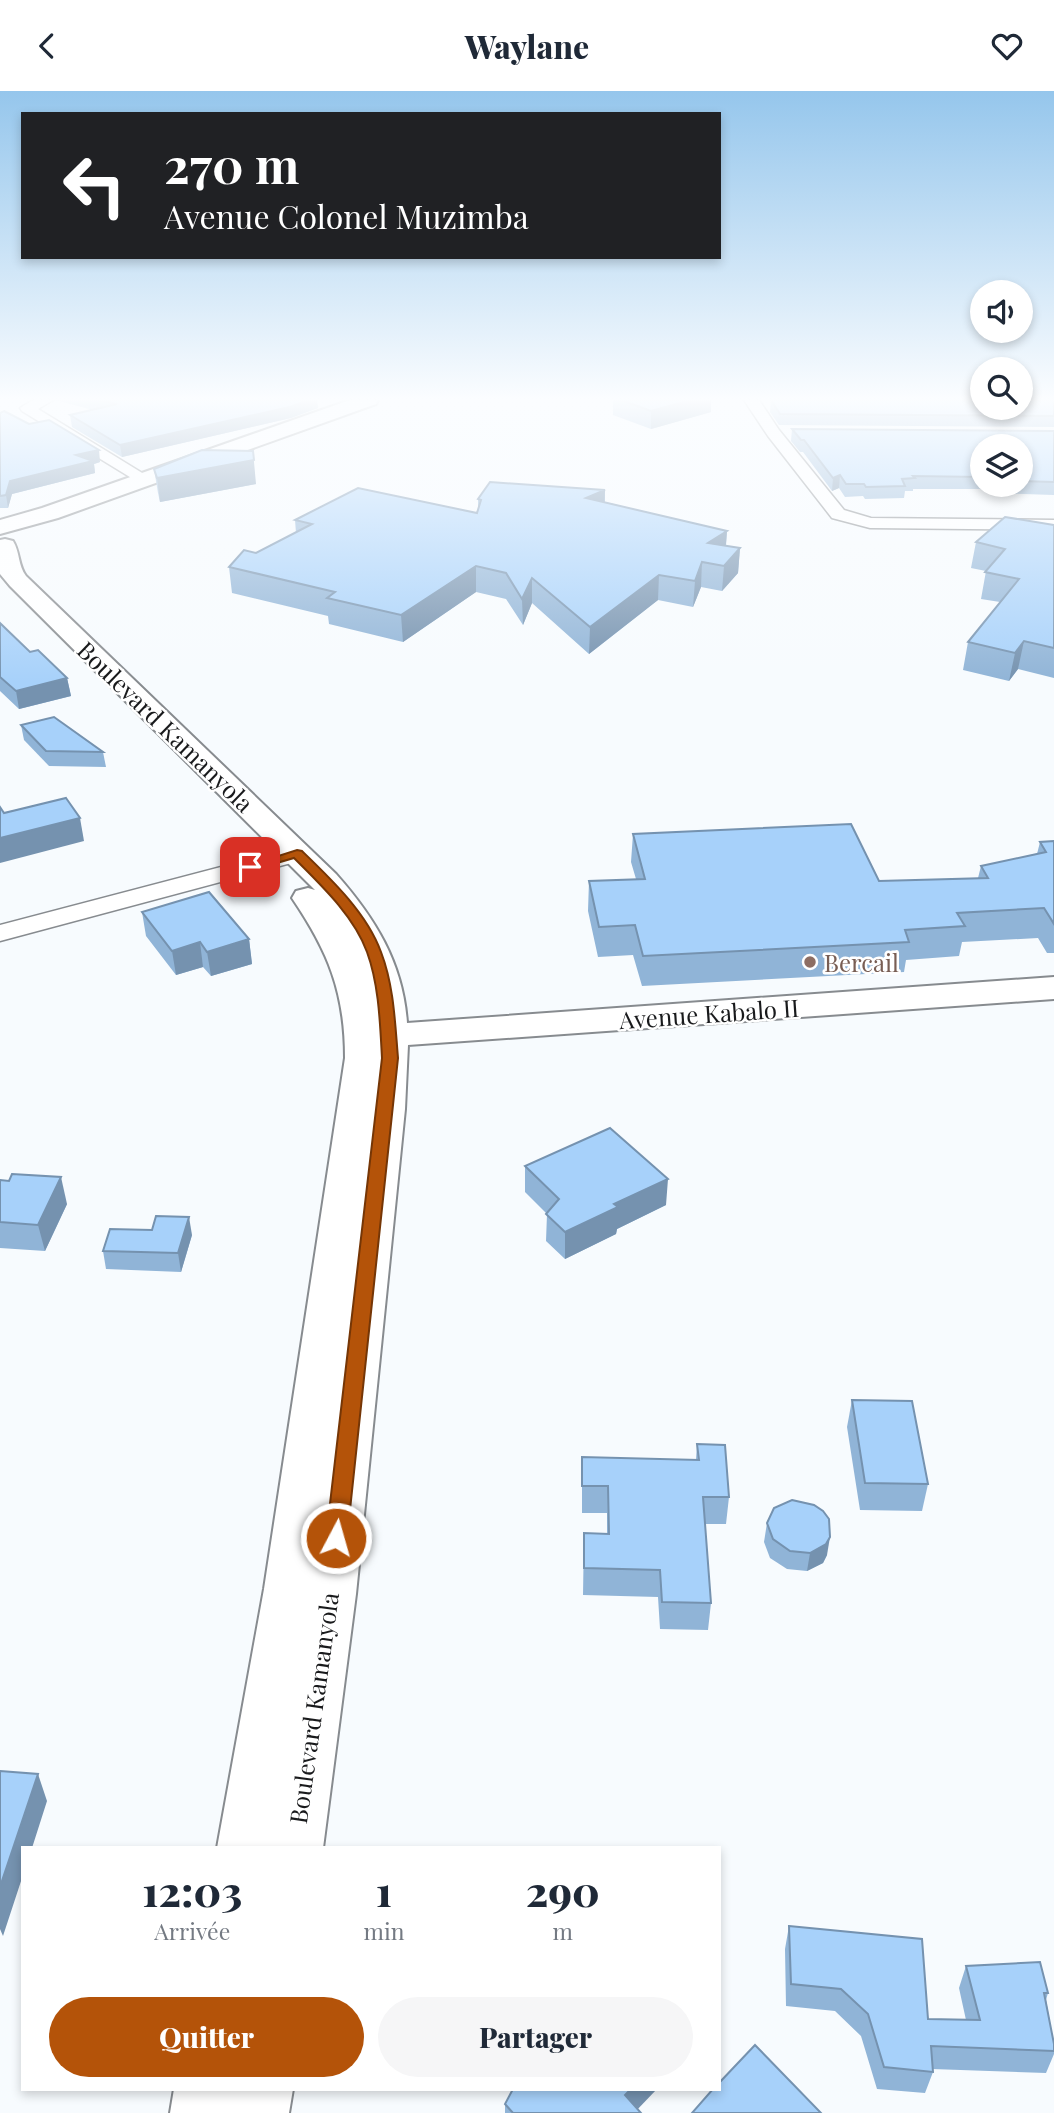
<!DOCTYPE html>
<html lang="fr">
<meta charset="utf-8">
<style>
body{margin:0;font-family:"Playfair Display",serif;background:#f6f6f7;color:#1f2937;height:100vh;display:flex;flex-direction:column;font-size:26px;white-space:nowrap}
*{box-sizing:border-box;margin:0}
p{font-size:23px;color:#747a83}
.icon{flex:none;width:38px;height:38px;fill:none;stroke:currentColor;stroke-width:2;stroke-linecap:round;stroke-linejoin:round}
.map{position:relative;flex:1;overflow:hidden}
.drawer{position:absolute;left:21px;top:1755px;width:700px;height:245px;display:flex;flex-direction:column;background:#fff;border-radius:0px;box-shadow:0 4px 10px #0003}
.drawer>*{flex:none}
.banner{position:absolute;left:21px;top:21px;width:700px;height:147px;border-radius:0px;box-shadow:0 4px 10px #0003;background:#202124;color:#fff;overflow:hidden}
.tools{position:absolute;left:970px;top:189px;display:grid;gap:14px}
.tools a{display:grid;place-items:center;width:63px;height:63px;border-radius:50%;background:#fff;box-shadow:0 4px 10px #0003;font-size:35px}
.pin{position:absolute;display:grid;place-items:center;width:60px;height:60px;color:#fff;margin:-30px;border-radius:14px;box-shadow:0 4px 10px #0006}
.me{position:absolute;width:77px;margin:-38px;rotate:6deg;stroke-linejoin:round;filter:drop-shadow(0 0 5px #0008)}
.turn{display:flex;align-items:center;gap:24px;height:147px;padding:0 28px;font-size:32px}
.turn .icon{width:91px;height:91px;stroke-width:2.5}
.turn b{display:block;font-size:49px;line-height:60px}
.eta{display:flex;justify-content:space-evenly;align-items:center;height:119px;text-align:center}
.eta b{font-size:42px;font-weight:800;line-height:49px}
.cta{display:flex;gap:14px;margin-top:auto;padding:14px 28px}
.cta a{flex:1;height:80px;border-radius:42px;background:#b45309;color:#fff;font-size:28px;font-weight:800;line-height:80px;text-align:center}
.cta a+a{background:#f6f6f7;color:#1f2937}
header{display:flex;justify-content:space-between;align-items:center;height:91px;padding:0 28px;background:#fff;font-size:32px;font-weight:800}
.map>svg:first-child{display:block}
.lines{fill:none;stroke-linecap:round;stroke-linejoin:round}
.street-casing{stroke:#878b8f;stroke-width:3}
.secondary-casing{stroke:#878b8f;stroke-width:4}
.street{fill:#fff;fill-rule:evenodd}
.secondary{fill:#fff;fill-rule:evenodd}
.wall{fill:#90b4d7;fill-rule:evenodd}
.shaded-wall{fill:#7592af}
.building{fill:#a7d1fa;stroke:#7592af;stroke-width:2}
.route{fill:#b45309;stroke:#753606;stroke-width:2}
.education-dot{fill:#8d6e63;stroke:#fff;stroke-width:2.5}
.labels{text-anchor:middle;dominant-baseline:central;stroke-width:5;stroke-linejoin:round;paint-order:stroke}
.street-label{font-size:24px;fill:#191a1c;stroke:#fff}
.education-label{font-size:24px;fill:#785e54;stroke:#fff;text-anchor:start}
</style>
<header><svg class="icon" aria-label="back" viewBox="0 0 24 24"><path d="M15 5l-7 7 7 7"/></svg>Waylane<svg class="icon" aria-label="heart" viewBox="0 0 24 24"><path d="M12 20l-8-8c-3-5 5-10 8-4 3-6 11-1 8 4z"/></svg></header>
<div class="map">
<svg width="1054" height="2022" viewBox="0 0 1054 2022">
<rect width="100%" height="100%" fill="#f7fbfe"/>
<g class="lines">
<g class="street-casing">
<g id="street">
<polygon points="33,309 53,309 38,318 152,388 144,393 138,391 22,320 20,317"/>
<polygon points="744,309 759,309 779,339 844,419 871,427 1054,429 1054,439 870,437 832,427 768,345"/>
<polygon points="297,756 306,758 309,763 306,768 0,850 0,834"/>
</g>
</g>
<g class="secondary-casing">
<g id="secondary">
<polygon points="350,309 378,309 376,313 58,427 0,443 0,429 42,417"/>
<path d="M5,448L13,450C20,461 18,475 26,485L336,783C375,827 403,872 407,932L1054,886V908L408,954L405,1018L356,1503L323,1757H217L264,1498L345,967C345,901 328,860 292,807L296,800L308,797L315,799L10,495L0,483V449Z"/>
<polygon points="174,1998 293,1998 289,2022 170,2022"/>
</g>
</g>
<use href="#street" class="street"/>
<use href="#secondary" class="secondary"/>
</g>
<g class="wall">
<polygon points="55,309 317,309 318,317 291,327 122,366 72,336 70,324 93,319"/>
<polygon points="613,309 711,309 711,321 651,338 613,324"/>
<polygon points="771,309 1054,309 1054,336 779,334 770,321"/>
<polygon points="0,322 100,371 94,373 95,382 12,403 8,417 0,417"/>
<path d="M792,338L1054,340V404L988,402L986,398H913V400H905L904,407L865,408L863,405L845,406L839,397L832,400L803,361H800L791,350ZM982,355H1020V394H982Z"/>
<polygon points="154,378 256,393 160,411 158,402"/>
<polygon points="605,399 605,411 727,440 726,455 740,457 738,482 722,500 701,496 693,516 658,509 589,563 532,512 523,534 506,508 476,501 403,551 329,533 328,525 232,502 229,476 296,442 295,429 477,422 478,419 478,408"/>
<polygon points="1054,434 1054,587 1018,578 1009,590 963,579 968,551 1000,511 981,508 986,480 971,477 976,451"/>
<polygon points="0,532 30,561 67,587 71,605 19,618 0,600"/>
<polygon points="21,634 103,661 106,676 49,675 24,649"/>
<polygon points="633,743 879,790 978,787 981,775 1037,763 1040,751 1054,750 1054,862 1047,862 1038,847 962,851 959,865 906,869 904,881 642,895 633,864 598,866 588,820 589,790 636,788 631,771"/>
<polygon points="142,821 249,848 252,873 211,885 203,876 176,884 146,845"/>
<polygon points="525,1075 666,1114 617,1138 616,1143 565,1168 546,1150 547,1123 525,1101"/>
<polygon points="0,1089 67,1113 45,1160 0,1157"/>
<polygon points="192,1144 181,1181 106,1178 103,1160"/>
<polygon points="852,1309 928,1393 922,1420 860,1419 847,1336"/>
<polygon points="697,1353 729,1406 726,1433 705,1433 711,1512 708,1539 660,1538 658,1506 583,1504 584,1442 607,1443 607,1422 582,1422 582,1366 696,1369"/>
<polygon points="767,1432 827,1464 823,1472 807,1480 787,1478 770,1467 764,1451"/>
<polygon points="789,1835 928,1928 966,1929 959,1897 966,1875 1048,1902 1046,1909 1054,1953 1054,1963 1046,1982 932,1978 933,1981 925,2002 877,1998 861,1945 835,1920 786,1915 785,1858"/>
<polygon points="505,2013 638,2019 641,2022 505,2022"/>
</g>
<g class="shaded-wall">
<polygon points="308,309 317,309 318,317 291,327 122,366 120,354"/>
<polygon points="691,309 711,309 711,321 651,338 651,320"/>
<polygon points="99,359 100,371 94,373 95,382 12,403 8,417 6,404 10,390 76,364"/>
<polygon points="253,360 256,393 160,411 157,387"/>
<polygon points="840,384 839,397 832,400 833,387"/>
<polygon points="605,399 604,423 586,407"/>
<polygon points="727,440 725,464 708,452"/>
<polygon points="740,457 738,482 722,500 724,475"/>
<polygon points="702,471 701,496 693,516 695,490"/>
<polygon points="476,475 476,501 403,551 401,524"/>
<polygon points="659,484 658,509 589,563 590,536"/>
<polygon points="532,487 532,512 523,534 522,508"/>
<polygon points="1024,550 1018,578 1009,590 1015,562"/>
<polygon points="67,587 71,605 19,618 16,600"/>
<polygon points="80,727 84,750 0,772 0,747"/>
<polygon points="249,848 252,873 211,885 207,861"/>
<polygon points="200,851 203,876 176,884 172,860"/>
<polygon points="61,1086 67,1113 45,1160 38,1134"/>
<polygon points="668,1088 666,1114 617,1138 616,1143 565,1168 565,1141 614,1113"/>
<polygon points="189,1126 192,1144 181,1181 178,1162"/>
<polygon points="830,1446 827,1464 823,1472 807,1480 810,1462"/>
<polygon points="38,1683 47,1710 32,1757 23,1757 23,1784 3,1845 0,1838 0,1796"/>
<polygon points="631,1998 657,1998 634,2022 625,2004"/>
</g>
<g class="building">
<polygon points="99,309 308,309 290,316 120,354 70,324 117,313"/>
<polygon points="621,309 691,309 651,320"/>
<polygon points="771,309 982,309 982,317 1020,317 1020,309 1054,309 1054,325 780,323"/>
<polygon points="4,320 29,333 49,329 99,359 76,364 93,370 10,390 6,404 0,405 0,322"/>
<polygon points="792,338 1054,340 1054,391 1020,390 1020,355 982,355 982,386 913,385 915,387 902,388 905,395 866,396 864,393 846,393 840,384 833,387 804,349 801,349"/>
<polygon points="202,359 253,360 254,369 157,387 154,378"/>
<polygon points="490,391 605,399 586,407 727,440 708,452 740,457 724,475 702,471 695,490 659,484 590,536 532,487 522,508 506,482 476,475 401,524 327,507 335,501 229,476 244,459 256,462 312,433 295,429 358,397 477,422 481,409 478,408"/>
<polygon points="1005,426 1054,434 1054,557 1024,550 1015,562 968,551 1019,488 985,481 1005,458 976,451"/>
<polygon points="0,532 30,561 38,559 67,587 16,600 0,586"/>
<polygon points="54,626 103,661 46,660 21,634"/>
<polygon points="66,707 80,727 0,747 0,716 4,722"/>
<polygon points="851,733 879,790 988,787 981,775 1046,761 1040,751 1054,750 1054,833 1044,817 957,822 965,835 905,839 909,851 643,865 635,834 599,836 589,790 645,788 633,743"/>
<polygon points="209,801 249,848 207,861 200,851 172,860 142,821"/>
<polygon points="610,1037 668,1088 614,1113 618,1116 565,1141 546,1123 559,1108 525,1075"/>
<polygon points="12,1083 61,1086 38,1134 0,1131 0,1089 9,1090"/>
<polygon points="156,1125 189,1126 178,1162 103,1160 110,1138 152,1139"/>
<polygon points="852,1309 912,1310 928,1393 865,1392"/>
<polygon points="697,1353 725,1354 729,1406 703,1406 711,1512 662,1511 660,1479 584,1477 584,1442 609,1443 608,1395 582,1395 582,1366 699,1369"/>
<polygon points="792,1409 814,1414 823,1420 829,1428 830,1446 826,1453 810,1462 790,1460 773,1448 767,1432 774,1417"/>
<polygon points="0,1680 38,1683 0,1796"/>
<polygon points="789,1835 922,1848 928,1928 980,1929 966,1875 1040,1871 1048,1902 1044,1902 1054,1953 1054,1960 931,1955 933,1981 884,1976 868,1923 841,1898 791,1893"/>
<polygon points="755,1954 821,2022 692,2022 713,1998 719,1998 719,1992"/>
<polygon points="513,1998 631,1998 625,2004 641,2022 513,2022 505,2013"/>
</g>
<linearGradient id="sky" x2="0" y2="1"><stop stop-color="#95c6ec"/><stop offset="0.52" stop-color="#fbfdff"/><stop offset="1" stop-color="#fbfdff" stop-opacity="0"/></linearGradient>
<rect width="1054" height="592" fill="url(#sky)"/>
<path class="route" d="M297,759L302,760C331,788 367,822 381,861C394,895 395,932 398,967L347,1447L344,1454L336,1456L329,1454L326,1447L382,967C380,932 379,894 367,861C354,825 321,794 294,767L250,780L244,776Z"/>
<circle class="education-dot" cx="810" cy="871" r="7"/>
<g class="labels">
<g class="street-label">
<text transform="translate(166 635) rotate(44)">Boulevard Kamanyola</text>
<text transform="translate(709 922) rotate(-4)">Avenue Kabalo II</text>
<text transform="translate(313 1617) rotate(-82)">Boulevard Kamanyola</text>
</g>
<g class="education-label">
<text x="824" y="871">Bercail</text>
</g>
</g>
</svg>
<div class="tools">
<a><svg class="icon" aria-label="sound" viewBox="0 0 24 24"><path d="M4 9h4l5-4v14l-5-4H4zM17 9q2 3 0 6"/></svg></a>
<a><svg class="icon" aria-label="search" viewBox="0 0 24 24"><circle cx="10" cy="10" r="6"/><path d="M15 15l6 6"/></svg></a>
<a><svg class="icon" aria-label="layers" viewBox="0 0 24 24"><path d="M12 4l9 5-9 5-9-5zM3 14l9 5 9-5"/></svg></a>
</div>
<div class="pin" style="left:250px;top:776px;background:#d93025"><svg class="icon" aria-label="arrive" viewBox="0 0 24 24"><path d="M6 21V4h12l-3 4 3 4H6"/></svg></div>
<svg class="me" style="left:336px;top:1447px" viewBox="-20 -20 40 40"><circle r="17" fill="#b45309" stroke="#fff" stroke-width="3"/><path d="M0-11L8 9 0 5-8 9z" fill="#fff"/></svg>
<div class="banner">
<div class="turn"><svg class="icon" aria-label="left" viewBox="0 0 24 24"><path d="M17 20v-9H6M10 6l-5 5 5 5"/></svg><div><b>270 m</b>Avenue Colonel Muzimba</div></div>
</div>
<section class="drawer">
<div class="eta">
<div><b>12:03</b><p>Arrivée</p></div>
<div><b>1</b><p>min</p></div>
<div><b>290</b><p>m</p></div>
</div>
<div class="cta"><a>Quitter</a><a>Partager</a></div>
</section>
</div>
